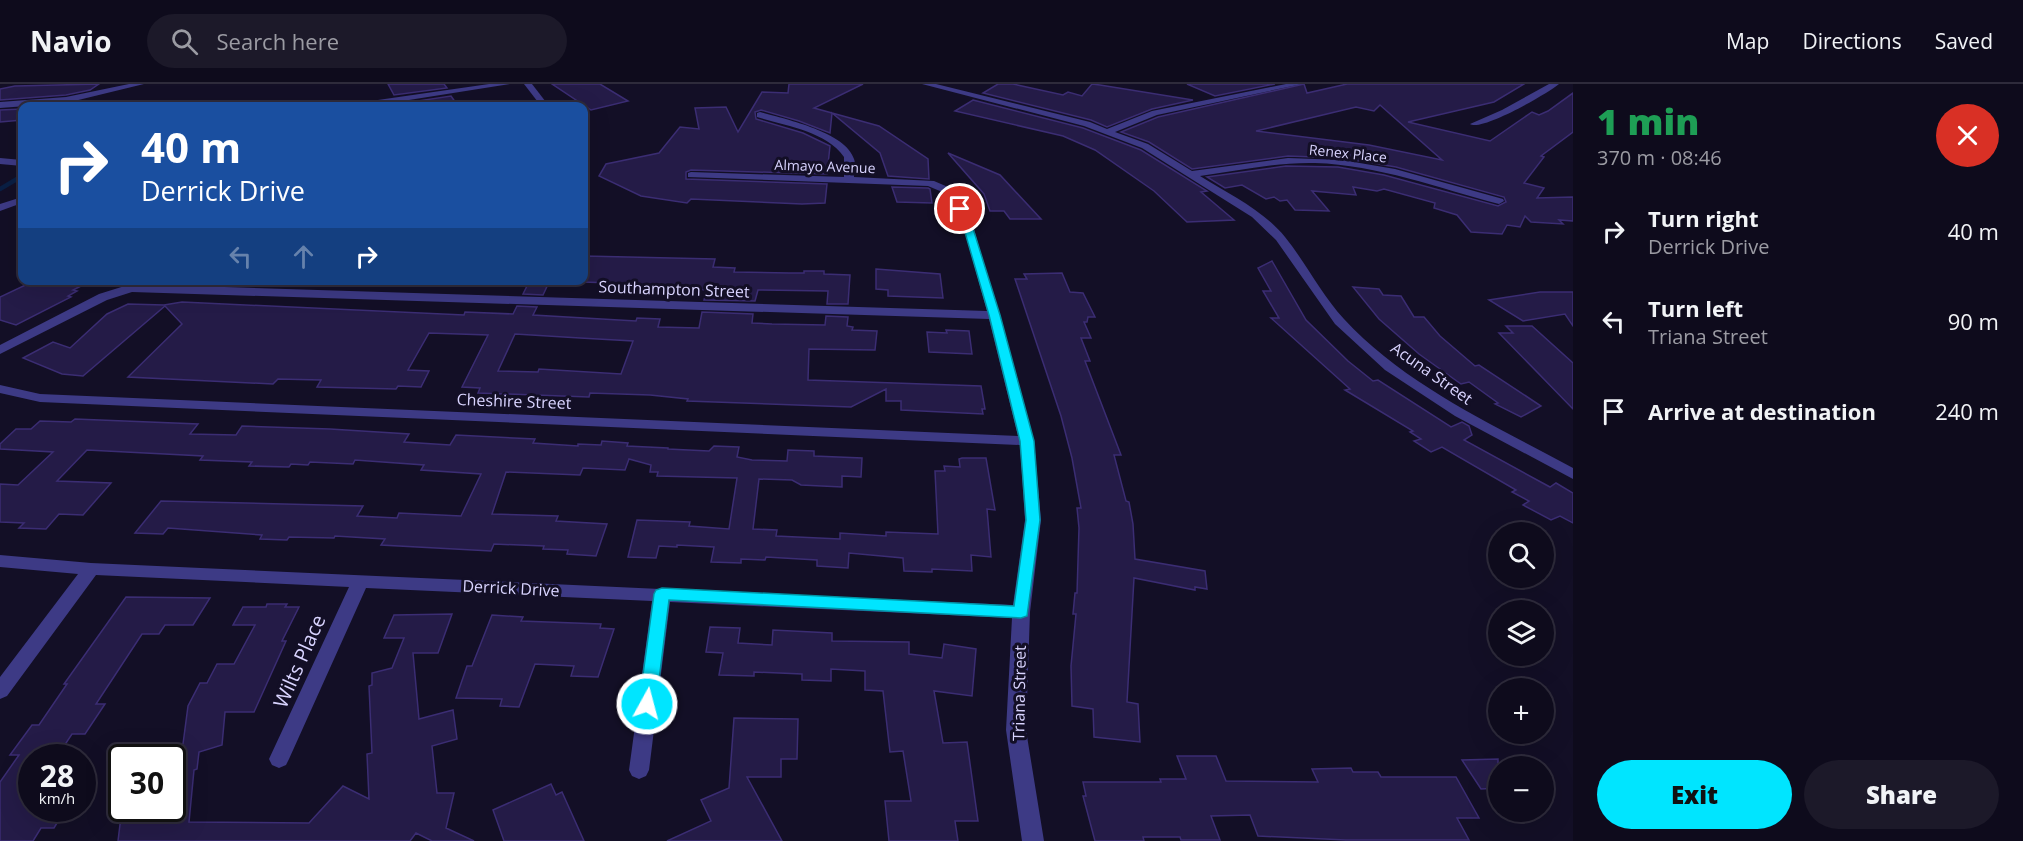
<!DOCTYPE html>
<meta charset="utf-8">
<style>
body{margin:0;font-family:"Open Sans",sans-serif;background:#1c1929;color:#f1f3f6;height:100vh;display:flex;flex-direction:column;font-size:22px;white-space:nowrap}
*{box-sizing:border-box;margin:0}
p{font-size:20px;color:#9b9ba3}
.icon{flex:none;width:33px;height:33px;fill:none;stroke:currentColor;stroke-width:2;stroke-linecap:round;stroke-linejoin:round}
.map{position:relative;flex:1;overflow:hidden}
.drawer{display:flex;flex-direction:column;background:#0e0b1c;width:450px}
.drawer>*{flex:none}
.guide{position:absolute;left:18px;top:18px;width:570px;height:183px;border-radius:12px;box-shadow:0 6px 24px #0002,0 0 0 2px #2e2b3b;background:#1a4fa0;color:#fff;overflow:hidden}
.controls{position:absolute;left:1488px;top:438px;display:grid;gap:12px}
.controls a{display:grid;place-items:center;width:66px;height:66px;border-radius:50%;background:#0e0b1c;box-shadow:0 6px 24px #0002,0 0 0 2px #2e2b3b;font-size:30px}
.speed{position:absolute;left:18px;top:660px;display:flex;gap:12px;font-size:30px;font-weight:700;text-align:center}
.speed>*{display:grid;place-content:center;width:78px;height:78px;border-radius:50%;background:#0e0b1c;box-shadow:0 6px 24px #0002,0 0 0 2px #2e2b3b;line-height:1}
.speed small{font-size:15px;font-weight:400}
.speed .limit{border:3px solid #111;border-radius:9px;background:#fff;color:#111}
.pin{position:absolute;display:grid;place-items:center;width:51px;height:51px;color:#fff;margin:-26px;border:3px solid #fff;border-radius:50%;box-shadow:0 2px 6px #0007}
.me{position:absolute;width:66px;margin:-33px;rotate:7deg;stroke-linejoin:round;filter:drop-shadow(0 0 4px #0008)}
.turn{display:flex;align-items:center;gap:21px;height:126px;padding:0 24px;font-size:27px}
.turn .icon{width:78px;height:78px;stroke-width:2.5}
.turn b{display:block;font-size:42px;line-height:51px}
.lanes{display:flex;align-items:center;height:57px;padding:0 24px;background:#0003;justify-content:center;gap:30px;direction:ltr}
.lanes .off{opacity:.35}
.round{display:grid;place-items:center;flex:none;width:63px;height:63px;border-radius:32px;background:#1c1929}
.overview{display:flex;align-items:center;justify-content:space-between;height:102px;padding:0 24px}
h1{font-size:36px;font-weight:800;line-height:45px;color:#1e9e55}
.action{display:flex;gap:12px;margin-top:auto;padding:12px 24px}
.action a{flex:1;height:69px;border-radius:36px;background:#00e5ff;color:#111;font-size:24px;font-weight:800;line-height:69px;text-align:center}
.action a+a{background:#1c1929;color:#f1f3f6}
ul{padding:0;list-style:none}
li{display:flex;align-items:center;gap:18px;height:90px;padding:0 24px}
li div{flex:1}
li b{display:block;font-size:22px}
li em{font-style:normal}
header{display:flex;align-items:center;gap:36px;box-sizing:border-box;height:84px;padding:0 30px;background:#0e0b1c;border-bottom:2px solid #2e2b3b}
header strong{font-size:28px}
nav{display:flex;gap:33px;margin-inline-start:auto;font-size:21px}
.search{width:420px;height:54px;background:#1c1929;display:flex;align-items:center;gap:15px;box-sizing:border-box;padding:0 21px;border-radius:33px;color:#9b9ba3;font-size:22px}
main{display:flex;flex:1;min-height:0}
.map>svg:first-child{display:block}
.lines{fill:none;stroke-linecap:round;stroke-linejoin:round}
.stream{stroke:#0a1f44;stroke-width:4.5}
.building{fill:#241b47;stroke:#3b2d73;stroke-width:1.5;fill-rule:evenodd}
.minor{fill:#3d3a85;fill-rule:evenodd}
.route{fill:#00e5ff;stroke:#0095a6;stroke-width:1.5}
.labels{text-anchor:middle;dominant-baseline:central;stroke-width:6;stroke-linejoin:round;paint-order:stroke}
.far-street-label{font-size:14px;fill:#d9d4ff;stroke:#130f26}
.street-label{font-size:16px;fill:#d9d4ff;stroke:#130f26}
.near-street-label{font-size:20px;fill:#d9d4ff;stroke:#130f26}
</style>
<header>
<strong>Navio</strong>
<div class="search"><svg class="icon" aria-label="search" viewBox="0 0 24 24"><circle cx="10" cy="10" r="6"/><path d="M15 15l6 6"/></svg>Search here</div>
<nav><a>Map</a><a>Directions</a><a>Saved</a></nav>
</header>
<main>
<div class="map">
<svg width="1573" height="757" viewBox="0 0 1573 757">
<rect width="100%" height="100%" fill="#130f26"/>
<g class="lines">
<polyline class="stream" points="0,105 22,92"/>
</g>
<g class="building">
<polygon points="99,0 90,6 66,11 0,16 0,5 15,2"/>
<polygon points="388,0 444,0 447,4 394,11"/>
<polygon points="552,0 600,0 628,17 591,26"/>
<polygon points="789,0 863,0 814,24 879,42 928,75 929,95 888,92 880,69 832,29 830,49 799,37 761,26 755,28 756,35 803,49 830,62 827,90 691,86 686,88 686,95 827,100 825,119 802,120 691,115 687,119 641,112 599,92 606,80 659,69 680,43 699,45 695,24 726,23 738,48 762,8 788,9"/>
<polygon points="998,0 1013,0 1063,11 1068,8 1082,12 1092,0 1100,1 1193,16 1152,25 1107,43 1091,36 983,9"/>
<polygon points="1187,0 1275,0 1215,12"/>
<path d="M1304,0L1307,9L1347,0H1524L1494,18L1408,38L1490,57L1532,28L1539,31L1548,27L1573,9V48L1541,72L1544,73L1524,99L1544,104L1537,114L1573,113V137L1559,136L1563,140L1531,138L1525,132L1520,143L1507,141L1502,150L1471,148L1457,131L1434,124L1435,119L1384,105L1377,107L1353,103L1356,111L1312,107L1329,127L1295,126L1287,116L1280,117L1274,113L1266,115L1242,101L1225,104L1207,93L1286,82L1338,83L1384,91L1498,122L1506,118L1504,113L1396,83L1342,74L1288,72L1192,85L1149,58L1121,48L1158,33ZM1380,21L1442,76L1369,61L1256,47L1356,23L1374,27Z"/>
<polygon points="451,12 458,22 400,22 398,20"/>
<polygon points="973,16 1083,44 1141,66 1207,107 1201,108 1234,136 1187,138 1154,107 1095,66 1063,52 955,27"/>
<polygon points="22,25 22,36 0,38 0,26"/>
<polygon points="948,69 1000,91 1041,135 1010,135 1004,127 990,127 984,110"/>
<polygon points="892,103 928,104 930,105 932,119 897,118"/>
<polygon points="584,172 715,175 713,183 735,184 734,188 789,189 804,189 804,187 824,187 824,190 850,191 848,220 827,220 828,207 758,206 755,217 704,216 707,206 692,205 693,203 659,201 658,205 610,203 611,199 584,198"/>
<polygon points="1272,177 1306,236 1348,277 1373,297 1378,296 1451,343 1462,338 1469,342 1472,351 1464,356 1550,403 1556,399 1573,409 1573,439 1560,432 1551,436 1523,421 1529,417 1512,408 1516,406 1442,363 1431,368 1414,357 1421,355 1410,348 1413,347 1345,306 1350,305 1271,234 1279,234 1263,207 1271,207 1258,184"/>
<polygon points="876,185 940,190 943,214 888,212 888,206 876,205"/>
<polygon points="1062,189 1070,208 1083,209 1095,233 1088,233 1087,238 1084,238 1091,254 1081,254 1090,277 1085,277 1121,371 1114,371 1126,417 1129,418 1133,440 1135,475 1205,487 1207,505 1195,503 1195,506 1134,494 1127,618 1138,620 1140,658 1094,653 1093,625 1072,622 1071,582 1076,530 1073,530 1075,509 1077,509 1079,444 1077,424 1081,424 1072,374 1061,332 1015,195 1027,195 1024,190"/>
<polygon points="36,196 93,196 73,206 77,207 68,212 71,213 16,241 0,236 0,213"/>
<polygon points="530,196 550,196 543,211 523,210"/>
<polygon points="1353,203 1379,205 1383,211 1401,212 1414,233 1424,233 1440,252 1475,282 1479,281 1541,322 1521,333 1495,320 1498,319 1469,298 1461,300 1419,270 1379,235"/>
<polygon points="1540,208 1573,208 1573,242 1565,230 1523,237 1489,216"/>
<path d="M182,218L464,231L465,228L513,230L517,222L537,223L533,231L636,237L637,234L660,235L658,243L699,244L702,228L753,230L752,239L772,240L825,241L826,232L848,233L847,242L853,243L852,246L877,247L875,266L809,265L808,296L981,302L985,325H982L983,330L901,326V317H886V305L851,323L687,317L688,315L650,311L590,309L589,313L478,309L480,304L462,303L488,251L429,249L408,286L429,287L421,303L398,302L396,305L317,303L321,296L278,295L273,300L128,293L182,240L165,222L83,292L62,290L23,274L53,258L70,264L107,230L128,220L164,221ZM515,250L580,254L633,257L621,290L539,285L538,288L498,287Z"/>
<polygon points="1506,242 1532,242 1573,279 1573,325 1499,249 1513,249"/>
<polygon points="946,246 969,247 972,270 929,268 927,248 947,249"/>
<polygon points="75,335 198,340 190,350 236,351 242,342 330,345 409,350 404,358 450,361 456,351 535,355 533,359 578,362 578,360 601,361 602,357 628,359 627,362 668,364 668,365 709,367 714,362 739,363 737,373 752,376 787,377 788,366 814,367 814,372 862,374 861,393 842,392 842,403 801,401 792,396 759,395 753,445 777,446 776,452 840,455 840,449 886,452 886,448 938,450 935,387 945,387 944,382 960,383 959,375 962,374 986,374 995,426 987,425 991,473 971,471 972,487 932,485 932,488 904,487 903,474 849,469 848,484 817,482 817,476 766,473 765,476 741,475 741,479 711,478 714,463 677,461 677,463 659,462 656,474 628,473 637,436 690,438 689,442 729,445 737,394 657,392 658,388 650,388 651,381 629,375 625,386 583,384 580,391 506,388 492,430 558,432 556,437 607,440 596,472 567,470 568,466 543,465 544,462 494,460 491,467 381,461 385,455 335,452 334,454 289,453 287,456 260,455 262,451 168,444 163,450 135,449 161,417 363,422 357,432 397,434 399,429 461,432 481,390 421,386 424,381 355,376 353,380 310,378 308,381 291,380 289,383 249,382 252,378 200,376 203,372 87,366 57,397 111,399 83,431 59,430 46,445 19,444 24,439 0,438 0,400 18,401 53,368 0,365 0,360 16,345 31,345 40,337 71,338"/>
<polygon points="126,513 210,514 193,541 165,541 159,550 142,550 96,620 105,620 85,650 72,650 58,671 32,671 32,724 66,724 54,744 41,744 33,757 0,757 0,698 19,671 10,671 32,641 39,641 67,600 64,600"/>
<polygon points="267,520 287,520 285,523 299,523 282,557 286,557 254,628 225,628 222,661 199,668 197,685 194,686 189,738 309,739 343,702 369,715 367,670 372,669 369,602 372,601 372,589 392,584 404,554 384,554 394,531 452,530 438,569 413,569 419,635 453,626 457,655 432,662 437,709 454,709 446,744 474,757 432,757 416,749 410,757 118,757 122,724 172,724 172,663 183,660 188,622 200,599 207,599 217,580 234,580 255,541 233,541 243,523 266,523"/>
<polygon points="492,531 523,533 521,537 601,540 600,544 614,545 598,593 571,592 574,582 535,580 519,623 500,622 502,615 456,614 467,582 472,582"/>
<polygon points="710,543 740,544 738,559 772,561 773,546 832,549 832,557 909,558 909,570 942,574 944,560 976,565 972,612 934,607 943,659 967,658 978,737 955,737 958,757 889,757 885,717 911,717 903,667 890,668 883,607 865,606 865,587 831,585 831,597 802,596 802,590 754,588 754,592 719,591 723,569 706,568"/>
<polygon points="734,634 798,635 797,675 781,675 781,693 747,693 782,757 667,757 711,737 701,716 729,704"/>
<polygon points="1177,672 1216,672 1226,697 1318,698 1312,685 1351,684 1353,688 1378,688 1381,693 1456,693 1479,734 1457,734 1469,756 1346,756 1258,752 1250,731 1211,732 1220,756 1181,756 1180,753 1143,753 1144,757 1095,757 1083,712 1086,712 1083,698 1161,698 1160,695 1186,695"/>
<polygon points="1498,675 1498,704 1481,705 1462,676"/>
<polygon points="551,700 556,711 562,708 584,757 504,757 493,726"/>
</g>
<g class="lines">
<g class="minor">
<polygon points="129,0 144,0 66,19 0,24 0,18 66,13"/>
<polygon points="489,0 510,0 371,22 353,22 357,19"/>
<polygon points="524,0 532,0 549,22 541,22"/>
<path d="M922,0H936L1090,38L1107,45L1152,27L1286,0H1302L1157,31L1115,48L1148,60L1192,87L1288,74L1342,76L1395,85L1503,115L1504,117L1499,120C1438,104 1378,81 1315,79C1276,78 1238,87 1200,92C1229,110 1263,126 1285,153C1306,179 1321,210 1344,235C1406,302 1494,341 1573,384V395L1455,332L1385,286L1335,240L1276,156L1252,133L1142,64L1084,42Z"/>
<path d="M1549,0H1559C1547,10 1481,48 1470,40L1502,26Z"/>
<path d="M760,28C784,35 846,48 854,75C856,80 854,88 854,93L934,97L955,106L972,138L1034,357L1041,436L1030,528L1026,646L1044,757H1022L1006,646L1012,534L670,518L649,686L646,692L639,695L632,692L629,686L652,517L366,504L289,675L286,681L279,684L272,681L269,675L349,503L96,491L7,612L0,615V593L78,490L0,483V471L91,479L1013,521L1025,436L1020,361L40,318L0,309V301L40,310L1018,352L989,235L132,208L107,216L0,270V261L99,210L131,200L987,227L962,138L947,110L928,102L688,93V89L691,88L844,93V73C826,47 785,42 757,33V29Z"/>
<polygon points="0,74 22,76 22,82 0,80"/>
<polygon points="22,113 22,119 0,127 0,120"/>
</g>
</g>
<polygon class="route" points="960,122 963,123 971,138 1000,231 1034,357 1040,436 1027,532 1021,534 669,516 656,620 654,625 647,627 641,625 639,620 654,510 656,506 662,504 1014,522 1026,436 1020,357 989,231 962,138 955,125"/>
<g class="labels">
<g class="far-street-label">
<text transform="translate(1348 69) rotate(6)">Renex Place</text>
<text transform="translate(825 82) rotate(2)">Almayo Avenue</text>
</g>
<g class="street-label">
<text transform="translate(674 205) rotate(2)">Southampton Street</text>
<text transform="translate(1432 289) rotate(35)">Acuna Street</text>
<text transform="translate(514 317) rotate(2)">Cheshire Street</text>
<text transform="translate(511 504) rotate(3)">Derrick Drive</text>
<text transform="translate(1019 609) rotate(-89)">Triana Street</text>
</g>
<g class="near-street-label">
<text transform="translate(299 577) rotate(-66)">Wilts Place</text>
</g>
</g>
</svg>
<div class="controls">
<a><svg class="icon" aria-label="search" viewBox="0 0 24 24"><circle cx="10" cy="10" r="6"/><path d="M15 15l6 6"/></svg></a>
<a><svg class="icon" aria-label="layers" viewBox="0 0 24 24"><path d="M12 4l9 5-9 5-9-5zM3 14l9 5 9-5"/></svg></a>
<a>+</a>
<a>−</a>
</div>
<div class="speed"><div>28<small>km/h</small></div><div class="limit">30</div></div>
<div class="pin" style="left:960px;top:125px;background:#d93025"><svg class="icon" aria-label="arrive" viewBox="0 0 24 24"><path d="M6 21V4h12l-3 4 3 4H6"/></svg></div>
<svg class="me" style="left:647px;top:620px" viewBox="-20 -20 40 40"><circle r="17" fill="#00e5ff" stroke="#fff" stroke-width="3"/><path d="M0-11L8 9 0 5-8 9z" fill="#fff"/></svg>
<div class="guide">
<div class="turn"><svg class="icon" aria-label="right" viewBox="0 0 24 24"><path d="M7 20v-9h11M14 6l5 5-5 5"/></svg><div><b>40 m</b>Derrick Drive</div></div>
<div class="lanes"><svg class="icon off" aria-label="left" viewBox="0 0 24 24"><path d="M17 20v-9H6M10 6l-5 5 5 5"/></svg><svg class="icon off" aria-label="ahead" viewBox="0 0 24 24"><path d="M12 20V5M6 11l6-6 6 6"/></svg><svg class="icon" aria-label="right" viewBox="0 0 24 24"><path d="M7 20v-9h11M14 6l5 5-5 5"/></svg></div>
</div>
</div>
<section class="drawer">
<div class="overview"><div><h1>1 min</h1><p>370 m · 08:46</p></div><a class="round" style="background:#d93025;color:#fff"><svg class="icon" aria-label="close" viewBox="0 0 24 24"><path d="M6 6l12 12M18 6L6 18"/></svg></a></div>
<ul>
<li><svg class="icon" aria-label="right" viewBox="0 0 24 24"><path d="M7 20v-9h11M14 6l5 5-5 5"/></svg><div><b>Turn right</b><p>Derrick Drive</p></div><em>40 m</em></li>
<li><svg class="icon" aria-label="left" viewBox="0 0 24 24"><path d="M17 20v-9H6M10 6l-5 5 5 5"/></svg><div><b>Turn left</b><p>Triana Street</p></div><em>90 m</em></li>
<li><svg class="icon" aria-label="arrive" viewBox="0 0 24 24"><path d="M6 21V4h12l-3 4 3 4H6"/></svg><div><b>Arrive at destination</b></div><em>240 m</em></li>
</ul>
<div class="action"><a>Exit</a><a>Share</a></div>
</section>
</main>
